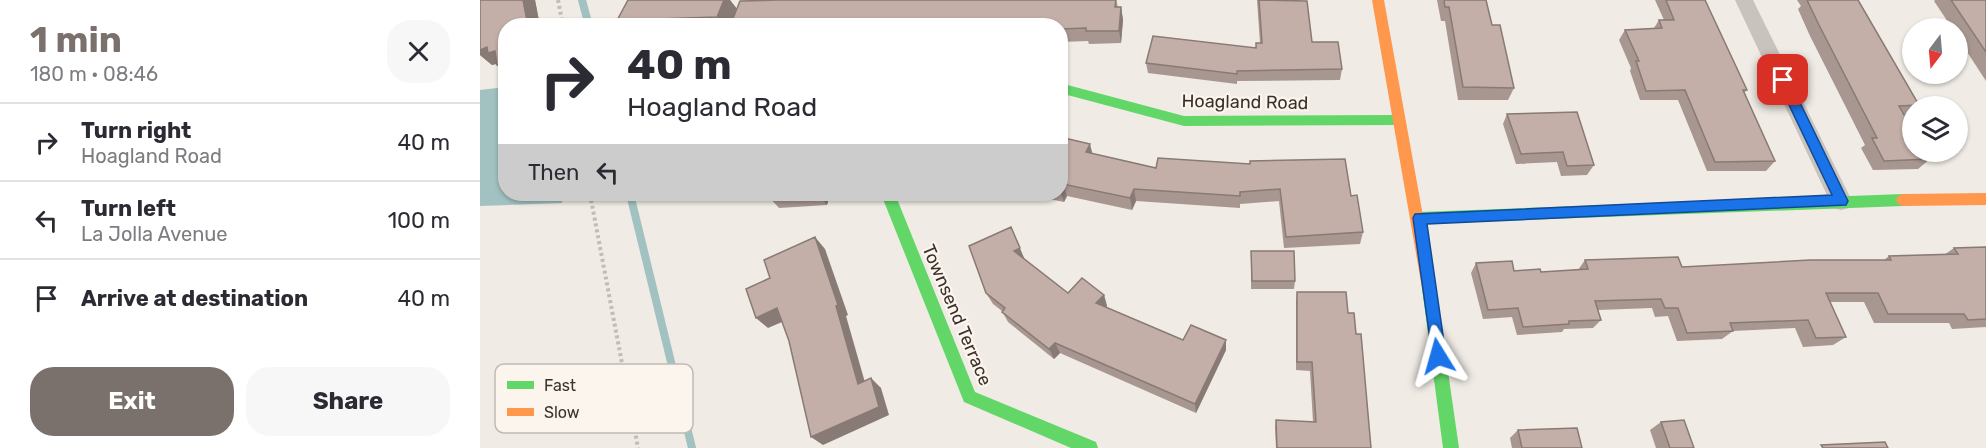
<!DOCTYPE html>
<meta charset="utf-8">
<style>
body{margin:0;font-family:Rubik,sans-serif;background:#f7f7f7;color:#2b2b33;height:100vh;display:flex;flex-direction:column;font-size:22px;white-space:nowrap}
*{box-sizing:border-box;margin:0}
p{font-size:20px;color:#7c7c81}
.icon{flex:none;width:33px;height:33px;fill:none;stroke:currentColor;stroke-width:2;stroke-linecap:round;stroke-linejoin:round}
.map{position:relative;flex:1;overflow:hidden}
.sheet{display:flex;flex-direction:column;background:#fff;width:480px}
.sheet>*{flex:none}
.guide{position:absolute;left:18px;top:18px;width:570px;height:183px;border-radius:24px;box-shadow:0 2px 4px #0004;background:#fff;color:#2b2b33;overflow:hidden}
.needle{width:39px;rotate:196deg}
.buttons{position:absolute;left:1422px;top:18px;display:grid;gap:12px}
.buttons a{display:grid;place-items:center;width:66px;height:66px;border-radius:50%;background:#fff;box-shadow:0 2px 4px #0004;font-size:30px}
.pin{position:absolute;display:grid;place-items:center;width:51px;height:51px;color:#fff;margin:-26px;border-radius:12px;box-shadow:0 3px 9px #0006}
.me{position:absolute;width:66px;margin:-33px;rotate:352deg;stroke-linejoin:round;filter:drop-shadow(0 0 4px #0008)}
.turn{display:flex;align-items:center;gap:21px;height:126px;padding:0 30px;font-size:27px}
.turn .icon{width:78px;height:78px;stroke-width:2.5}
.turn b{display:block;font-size:42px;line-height:51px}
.then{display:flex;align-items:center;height:57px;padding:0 30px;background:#0003;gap:12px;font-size:22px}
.round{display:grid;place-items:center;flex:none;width:63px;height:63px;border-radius:24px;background:#f7f7f7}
.summary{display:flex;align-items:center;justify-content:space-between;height:102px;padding:0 30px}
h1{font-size:36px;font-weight:700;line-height:45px;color:#7a716c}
.action{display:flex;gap:12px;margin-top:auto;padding:12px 30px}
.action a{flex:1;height:69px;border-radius:24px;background:#7a716c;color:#fff;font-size:24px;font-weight:700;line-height:69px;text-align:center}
.action a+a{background:#f7f7f7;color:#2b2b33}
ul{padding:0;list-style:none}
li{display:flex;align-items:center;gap:18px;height:78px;padding:0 30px;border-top:2px solid #e1e1e2}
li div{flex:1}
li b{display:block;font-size:22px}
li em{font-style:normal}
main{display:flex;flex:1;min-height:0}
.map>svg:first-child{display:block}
.water{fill:#a1c2c1}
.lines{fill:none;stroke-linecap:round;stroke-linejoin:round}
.stream{stroke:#a1c2c1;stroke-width:8}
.path{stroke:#c2bbb6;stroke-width:4;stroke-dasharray:3 3;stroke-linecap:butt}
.street{fill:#c9c3be;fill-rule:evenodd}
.fast{fill:#63d668;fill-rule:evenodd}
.slow{fill:#ff974d;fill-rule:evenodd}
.wall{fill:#a89690}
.shaded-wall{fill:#887a75}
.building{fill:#c3afa7;stroke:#887a75;stroke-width:1.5}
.route{fill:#1a73e8;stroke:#114b97;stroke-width:1.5}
.labels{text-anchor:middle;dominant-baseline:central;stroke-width:4.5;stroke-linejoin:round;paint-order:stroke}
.street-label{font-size:18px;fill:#3b302b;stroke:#fbf5ee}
.key{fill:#fbf5ee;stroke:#c1bab4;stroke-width:1.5}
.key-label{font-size:16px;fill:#3b302b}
</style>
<main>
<section class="sheet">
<div class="summary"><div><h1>1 min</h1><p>180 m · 08:46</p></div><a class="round"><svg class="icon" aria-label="close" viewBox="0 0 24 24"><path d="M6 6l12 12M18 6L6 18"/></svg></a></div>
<ul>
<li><svg class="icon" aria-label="right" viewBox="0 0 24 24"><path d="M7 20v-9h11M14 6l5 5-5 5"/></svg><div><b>Turn right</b><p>Hoagland Road</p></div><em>40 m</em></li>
<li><svg class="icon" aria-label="left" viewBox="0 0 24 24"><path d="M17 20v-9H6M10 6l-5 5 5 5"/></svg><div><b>Turn left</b><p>La Jolla Avenue</p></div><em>100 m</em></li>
<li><svg class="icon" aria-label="arrive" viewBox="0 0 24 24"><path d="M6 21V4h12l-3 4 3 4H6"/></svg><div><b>Arrive at destination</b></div><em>40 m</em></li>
</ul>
<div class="action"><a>Exit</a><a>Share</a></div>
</section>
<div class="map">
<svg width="1506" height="448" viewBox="0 0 1506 448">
<rect width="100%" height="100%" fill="#f0ebe5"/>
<polygon class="water" points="25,87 26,194 82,194 82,203 0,206 0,90"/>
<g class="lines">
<g class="stream">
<polyline points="102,0 109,26"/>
<polyline points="150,194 212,448"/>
</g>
<g class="path">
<polyline points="78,0 83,26"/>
<polyline points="110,194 158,448"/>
</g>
<polygon class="street" points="1255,0 1273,0 1372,201 1369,208 1361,210 1353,208"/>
<g class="fast">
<polygon points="580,83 704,116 918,115 924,120 918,125 704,126 580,93"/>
<polygon points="401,194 415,194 495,392 616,442 618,448 591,448 484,402"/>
<polygon points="1423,194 1428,196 1430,200 1428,204 1423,206 939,224 934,222 932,218 934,214 939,212"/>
<polygon points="949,282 954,284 956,288 979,448 963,448 942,288 944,284"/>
</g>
<g class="slow">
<polygon points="892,0 904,0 956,288 954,292 949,294 944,292 942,288"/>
<polygon points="1506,193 1506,205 1423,206 1418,204 1416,200 1418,196 1423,194"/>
</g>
</g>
<g class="wall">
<polygon points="0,0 55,0 60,26 26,26 26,73 17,65 17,64 12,65 0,55"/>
<polygon points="148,0 250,0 257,9 636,0 638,7 641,7 643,20 641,43 609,44 608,41 580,42 580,26 134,26"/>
<polygon points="777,0 818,0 832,42 862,69 860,80 757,81 757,84 668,73 666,63 776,48 780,43"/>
<polygon points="957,0 1006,0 1012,25 1034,88 1028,100 978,100 965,21 961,21"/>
<polygon points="1175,0 1225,0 1267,90 1264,93 1295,161 1286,171 1227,171 1198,100 1160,100 1150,71 1151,68 1139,40 1145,30 1174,28 1179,20 1184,20"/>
<polygon points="1317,0 1378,0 1439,105 1437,106 1432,106 1432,111 1428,115 1424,115 1450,159 1438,169 1393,170 1381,148 1385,145 1330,36 1318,9 1321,6"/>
<polygon points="1455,0 1506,0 1506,81 1478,38 1478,28 1472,28 1454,1"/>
<polygon points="1027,114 1114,165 1107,175 1081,176 1077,162 1036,164 1023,124"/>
<polygon points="580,137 612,154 676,168 871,196 883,232 880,244 804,248 799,201 760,204 760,208 656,201 652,210 587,196 584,202 545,194 580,194"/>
<polygon points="288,194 350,194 347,205 299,208 288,196"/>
<polygon points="1506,247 1506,327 1472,329 1469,323 1394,323 1384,302 1350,302 1366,337 1353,345 1323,347 1315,328 1253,331 1242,339 1197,341 1188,316 1175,317 1172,308 1118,310 1121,320 1113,328 1084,329 1082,332 1037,335 1032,317 1003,319 991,273 996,263 1034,271 1061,272 1098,270 1105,260 1202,267 1404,260 1409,256 1464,255 1474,248"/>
<polygon points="771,251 815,281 814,289 771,289"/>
<polygon points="545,260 588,293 624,295 627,306 626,308 703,340 746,350 716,413 580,353 574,359 528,322 522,311 513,304 506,293"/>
<polygon points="817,292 868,313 876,334 891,448 796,448 795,427 796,420 833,422 830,371 816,370 816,302"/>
<polygon points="1181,422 1214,448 1176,448 1170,430"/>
<polygon points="1038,430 1102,448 1032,448 1030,438"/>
</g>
<g class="shaded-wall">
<polygon points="43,0 55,0 60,26 48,26"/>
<polygon points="244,0 250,0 257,9 250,26 243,26 237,17"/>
<polygon points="641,7 643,20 641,43 639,31"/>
<polygon points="177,19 183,26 174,26"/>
<polygon points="7,47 15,51 19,63 12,65 0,55 0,50"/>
<polygon points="610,144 613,156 606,152"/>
<polygon points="583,184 587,196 584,202 580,191"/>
<polygon points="654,189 656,201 652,210 650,198"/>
<polygon points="338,194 350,194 347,205"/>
<polygon points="531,227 545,260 534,251"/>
<polygon points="335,237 345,249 368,315 366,316 388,393 378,384"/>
<polygon points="624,295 627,306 620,314 616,303"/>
<polygon points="297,308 309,319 288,328 276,318"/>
<polygon points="746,340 746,350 716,413 715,404"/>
<polygon points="575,343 580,353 574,359 569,349"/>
<polygon points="391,378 401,388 409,415 343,445 331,437"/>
</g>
<g class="building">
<polygon points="0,0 43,0 48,26 26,26 26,64 17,65 15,51 8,53 7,47 0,50"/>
<polygon points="148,0 244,0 237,17 177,19 174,26 134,26"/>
<polygon points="299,0 636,0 635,7 641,7 639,31 606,31 606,28 580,29 580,26 531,26 490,22 401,25 347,23 346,26 250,26 260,1"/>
<polygon points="779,0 827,1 832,42 858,42 862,69 757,71 757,74 666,63 673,36 776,48 776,43 782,43"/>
<polygon points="964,0 1006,0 1012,25 1020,25 1034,88 983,87 969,7 965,7"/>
<polygon points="1186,0 1225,0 1267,90 1263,90 1295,161 1235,162 1205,90 1166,91 1156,61 1159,61 1145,30 1182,28 1179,20 1194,20"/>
<polygon points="1327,0 1378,0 1439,105 1419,106 1432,129 1432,152 1446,152 1450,159 1404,161 1392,138 1397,138 1339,25"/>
<polygon points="1471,0 1506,0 1506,52"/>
<polygon points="1097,112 1114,165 1087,166 1083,152 1041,154 1027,114"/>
<polygon points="580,137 610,144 606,152 676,168 678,158 770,164 770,161 865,159 871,196 877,195 883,232 806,237 800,189 760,192 760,196 654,189 650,198 583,184 580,190"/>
<polygon points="288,194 325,194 288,196"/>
<polygon points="531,227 540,248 534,251 588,293 602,278 624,295 616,303 703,340 711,325 746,340 715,404 575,343 569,349 522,312 525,308 506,293 489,246"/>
<polygon points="335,237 358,305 356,306 378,384 391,378 399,407 331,437 309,341 297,308 276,318 266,289 290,278 284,260"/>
<polygon points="1506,247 1506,319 1488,320 1484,314 1408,314 1398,293 1346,293 1366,337 1336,338 1328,320 1250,323 1253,331 1207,333 1198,308 1185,308 1181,299 1115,301 1121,320 1089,321 1089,324 1043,327 1038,308 1008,310 996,263 1032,261 1034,271 1060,269 1061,272 1108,269 1105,260 1198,257 1202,267 1330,260 1411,260 1409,256 1478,254 1474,248"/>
<polygon points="771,251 814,251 815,281 772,281"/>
<polygon points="817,292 866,292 868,313 874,313 876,334 881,334 891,448 797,448 796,420 836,422 832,362 817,362"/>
<polygon points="1204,420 1214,448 1190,448 1181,422"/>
<polygon points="1097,428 1102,448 1042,448 1038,430"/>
<polygon points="1405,442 1408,448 1343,448 1341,445"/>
</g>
<polygon class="route" points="1303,76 1309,80 1368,201 1366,205 947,224 966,356 963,361 958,363 953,361 933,218 935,214 1352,195 1297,80"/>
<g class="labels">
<g class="street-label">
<text transform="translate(765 102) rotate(1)">Hoagland Road</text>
<text transform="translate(477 315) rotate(67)">Townsend Terrace</text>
</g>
</g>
<rect x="15" y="364" width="198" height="69" rx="9" class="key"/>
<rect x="27" y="381" width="27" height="8" fill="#63d668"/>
<rect x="27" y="408" width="27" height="8" fill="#ff974d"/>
<g class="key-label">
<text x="64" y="391">Fast</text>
<text x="64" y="418">Slow</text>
</g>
</svg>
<div class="buttons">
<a><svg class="needle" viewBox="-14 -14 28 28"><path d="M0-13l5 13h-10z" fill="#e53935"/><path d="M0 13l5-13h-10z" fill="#7c7c81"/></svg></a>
<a><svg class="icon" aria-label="layers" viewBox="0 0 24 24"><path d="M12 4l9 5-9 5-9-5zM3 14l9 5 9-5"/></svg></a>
</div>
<div class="pin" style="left:1303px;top:80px;background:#d93025"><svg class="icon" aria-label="arrive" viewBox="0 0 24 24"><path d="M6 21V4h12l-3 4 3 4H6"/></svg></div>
<svg class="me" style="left:958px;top:356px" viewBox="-20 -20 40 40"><path d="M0-17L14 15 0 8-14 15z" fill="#1a73e8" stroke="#fff" stroke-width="4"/></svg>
<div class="guide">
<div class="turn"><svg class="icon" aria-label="right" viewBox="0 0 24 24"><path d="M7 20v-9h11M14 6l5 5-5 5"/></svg><div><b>40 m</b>Hoagland Road</div></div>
<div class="then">Then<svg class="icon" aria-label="left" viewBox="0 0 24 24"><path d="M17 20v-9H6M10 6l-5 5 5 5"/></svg></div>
</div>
</div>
</main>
